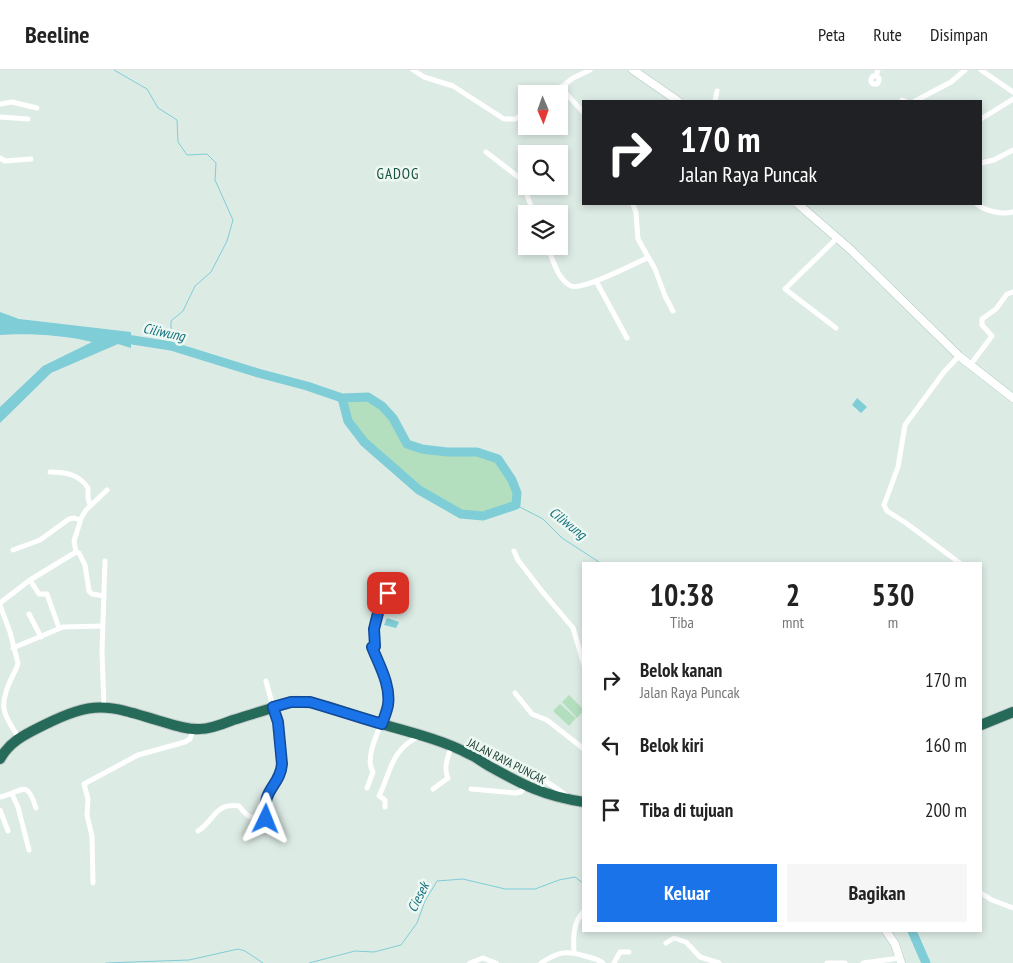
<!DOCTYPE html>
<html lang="id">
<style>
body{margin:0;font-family:"PT Sans Narrow",sans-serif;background:#f6f6f6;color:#222;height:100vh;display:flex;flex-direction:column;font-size:19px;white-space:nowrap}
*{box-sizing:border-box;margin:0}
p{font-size:16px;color:#767676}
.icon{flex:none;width:28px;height:28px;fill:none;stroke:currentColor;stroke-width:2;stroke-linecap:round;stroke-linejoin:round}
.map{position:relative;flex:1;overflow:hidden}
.sheet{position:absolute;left:582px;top:492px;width:400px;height:370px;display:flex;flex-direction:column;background:#fff;border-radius:0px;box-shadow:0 2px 8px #0003}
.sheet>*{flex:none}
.banner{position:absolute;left:582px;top:30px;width:400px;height:105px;border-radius:0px;box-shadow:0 2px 8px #0003;background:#202124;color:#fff;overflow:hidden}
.needle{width:32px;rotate:178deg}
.fabs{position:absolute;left:518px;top:15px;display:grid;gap:10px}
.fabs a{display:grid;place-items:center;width:50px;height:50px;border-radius:0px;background:#fff;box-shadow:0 2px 8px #0003;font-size:25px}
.pin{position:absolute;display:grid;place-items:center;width:42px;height:42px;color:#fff;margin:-21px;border-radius:10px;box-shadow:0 2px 8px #0006}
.me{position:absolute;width:55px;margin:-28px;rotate:2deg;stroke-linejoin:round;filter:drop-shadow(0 0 4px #0008)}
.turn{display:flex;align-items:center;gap:18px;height:105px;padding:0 15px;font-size:22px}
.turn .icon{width:65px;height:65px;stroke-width:2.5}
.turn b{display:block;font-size:35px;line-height:42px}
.eta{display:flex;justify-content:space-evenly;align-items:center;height:85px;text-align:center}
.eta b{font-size:30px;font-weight:600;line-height:35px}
.cta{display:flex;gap:10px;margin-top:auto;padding:10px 15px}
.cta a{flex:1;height:58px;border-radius:0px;background:#1a73e8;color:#fff;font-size:20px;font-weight:600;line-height:58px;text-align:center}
.cta a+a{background:#f6f6f6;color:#222}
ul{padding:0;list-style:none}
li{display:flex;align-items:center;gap:15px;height:65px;padding:0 15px}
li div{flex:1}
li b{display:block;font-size:19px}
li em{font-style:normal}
header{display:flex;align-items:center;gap:30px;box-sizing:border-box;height:70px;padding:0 25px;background:#fff;border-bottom:1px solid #e0e0e0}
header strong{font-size:24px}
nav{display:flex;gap:28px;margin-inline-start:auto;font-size:18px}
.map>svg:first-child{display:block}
.green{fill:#b3dfbe}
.water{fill:#7fcdd7}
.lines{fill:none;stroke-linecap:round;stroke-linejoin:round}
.stream{stroke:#7fcdd7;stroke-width:1}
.river{stroke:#7fcdd7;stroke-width:9}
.secondary-casing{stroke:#b0ccc1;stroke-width:9}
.highway-casing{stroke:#c0c8c6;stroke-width:12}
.street{stroke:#fff;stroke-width:5}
.secondary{stroke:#fff;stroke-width:8}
.highway{stroke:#266b5a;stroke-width:10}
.route-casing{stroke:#114b97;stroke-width:12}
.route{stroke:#1a73e8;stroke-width:9}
.labels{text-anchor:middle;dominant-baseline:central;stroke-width:5;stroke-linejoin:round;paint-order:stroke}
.street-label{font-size:12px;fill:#1d3c33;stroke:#eef8f2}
.water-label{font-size:14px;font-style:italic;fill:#12707e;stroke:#eef8f2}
.quarter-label{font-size:15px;letter-spacing:1px;fill:#185040;stroke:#eef8f2}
</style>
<header>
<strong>Beeline</strong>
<nav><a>Peta</a><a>Rute</a><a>Disimpan</a></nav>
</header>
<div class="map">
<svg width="1013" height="893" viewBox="0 0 1013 893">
<rect width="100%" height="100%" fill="#ddebe5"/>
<g class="green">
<path d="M368,327C391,341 394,351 407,374L422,379L447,382H477L498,389L512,410L517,423L516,435L483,446L461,444L419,420L364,372L348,351L342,328Z"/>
<polygon points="569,625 584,640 577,648 562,632"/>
<polygon points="560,634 576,648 569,656 553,641"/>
</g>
<g class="water">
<path d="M0,242L19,249L131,262V278L118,274L51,303L0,353V337L43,296L92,272C66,265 26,263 0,265Z"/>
<polygon points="857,328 867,337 861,343 852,335"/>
<polygon points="387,548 399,552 396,558 384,555"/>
</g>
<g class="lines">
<g class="stream">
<polyline points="114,0 147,19 158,38 177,50 178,72 187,85 207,84 216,93 215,110 233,150 227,171 211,202 195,216 183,241 171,251 171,276"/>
<polyline points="516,435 543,449 562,468 602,494"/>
<polyline points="106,893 189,890 238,879 245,881 263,893"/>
<polyline points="309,893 355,881 374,882 401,875 417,853 425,831 437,811 463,809 505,819 535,819 559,810 575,807 584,814"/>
</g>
<g class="river">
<polyline points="120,268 171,276 258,303 307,316 342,328 368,327 382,336 393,348 407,374 422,379 447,382 477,382 498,389 512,410 517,423 516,435 483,446 461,444 419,420 364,372 348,351 342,328"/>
<polyline points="912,861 926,893"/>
</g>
<g class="secondary-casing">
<g id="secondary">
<polyline points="633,0 678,31"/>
<polyline points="798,134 851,180 959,286 1013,328"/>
<polyline points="886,861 895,874 901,893"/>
</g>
</g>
<g class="highway-casing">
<g id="highway">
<polyline points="981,655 1013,642"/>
<path d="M0,689C10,671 26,664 44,655C94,630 108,635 160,651C173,655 187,660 200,659C211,659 223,654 233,650C253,644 272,638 291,632C315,630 338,640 361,648C396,659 437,667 469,684C476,687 482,692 489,696C523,715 544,726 584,732"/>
</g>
</g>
<g class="street">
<polyline points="413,0 424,7 453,16 504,49 515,49 526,43"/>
<polyline points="981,0 1013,22"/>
<polyline points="876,6 879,8 879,11 877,14 873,14 871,12 871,9 873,6 876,6 878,0"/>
<polyline points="560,17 584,43"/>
<polyline points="552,24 573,8 590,0"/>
<polyline points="902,30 905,31"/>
<polyline points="715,31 717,21"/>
<polyline points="915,31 951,12 965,0"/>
<polyline points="0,34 12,32 37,38"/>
<polyline points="0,47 28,49"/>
<polyline points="981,49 1013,29"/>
<polyline points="486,82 521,109 534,144"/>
<polyline points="0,88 5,91 31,89"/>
<polyline points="981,93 994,90 1013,80"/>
<polyline points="633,134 636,143 638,169 655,199 665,226 673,241"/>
<path d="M977,134C985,141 1002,145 1013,142"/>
<path d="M547,176C553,189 557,209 571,216C582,221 634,194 647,188"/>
<polyline points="596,211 627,268"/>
<polyline points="836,258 785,219 837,168"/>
<polyline points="959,286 944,302 905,355 898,397 884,435 887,441 906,453 961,494"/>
<polyline points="971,294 992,266 982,255 982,249 996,239 1007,224 1013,222"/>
<path d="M50,402C65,402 79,404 88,418V428L90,435"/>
<polyline points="80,450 86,440 107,420"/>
<polyline points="13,480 40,470 69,449 74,448 80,450 80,452 74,471 76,482"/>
<polyline points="514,481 518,490 541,520 573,558 584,595"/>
<polyline points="30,510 39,524 47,524 59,558"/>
<path d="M382,529L385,534H393C394,529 392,525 388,523L382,527L374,559L375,576L372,577C379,595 391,615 388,635C387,641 384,648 382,654"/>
<polyline points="0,533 30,510 76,482 79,483 85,495 89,521 92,524 104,526"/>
<path d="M0,535L10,562L18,593L17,597C11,609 0,629 5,643C8,652 14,660 19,668"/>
<polyline points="29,544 41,567"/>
<polyline points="13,578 63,557 102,556"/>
<polyline points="266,611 273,637"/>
<polyline points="515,623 532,644 547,650 584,679"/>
<polyline points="104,637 102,582 105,491"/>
<path d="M469,683C499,673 542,709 566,725"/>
<path d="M367,718L373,702C365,689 376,667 381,654"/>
<path d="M433,719L448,708C443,697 448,688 451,677"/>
<polyline points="471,719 515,723 521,722 525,716"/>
<polyline points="12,724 18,737 29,780"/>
<path d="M0,727C22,722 27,708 36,738"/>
<path d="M385,737V730L379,726C391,701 391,679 420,666"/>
<polyline points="0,740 8,761"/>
<polyline points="263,756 266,749 265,731 266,726 282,700 278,652 274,638"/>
<path d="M198,761C215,750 215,732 239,736C249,749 251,748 266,749"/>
<polyline points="93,813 92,766 87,745 88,729 84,714 138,685 185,672 190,669 193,659"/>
<polyline points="981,823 992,830 1013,838"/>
<polyline points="666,873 674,868 686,872 700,887 719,893"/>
<path d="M574,882C573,868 573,852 584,841"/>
<polyline points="470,893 483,888 496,893"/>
<path d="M541,893C558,882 565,880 585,886C592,888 598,889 603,893"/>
<polyline points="614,893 620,882 629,882"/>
<polyline points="827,893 845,893"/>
<polyline points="863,893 900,888"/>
</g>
<use href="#secondary" class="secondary"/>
<use href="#highway" class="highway"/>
</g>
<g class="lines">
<g class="route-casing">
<path id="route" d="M266,749C261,718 280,717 282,694L278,652L273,637L291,632H310L382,654C384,648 387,641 388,635C391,615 379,595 372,577L375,576L374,559L382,527L388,523"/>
</g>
<use href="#route" class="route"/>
</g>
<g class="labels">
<g class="street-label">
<text transform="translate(507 691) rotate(27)">JALAN RAYA PUNCAK</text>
</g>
<g class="water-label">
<text transform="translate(164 262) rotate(12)">Ciliwung</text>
<text transform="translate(568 453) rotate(38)">Ciliwung</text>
<text transform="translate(418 827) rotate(-63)">Ciesek</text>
</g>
<g class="quarter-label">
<text x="398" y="103">GADOG</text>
</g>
</g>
</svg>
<div class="fabs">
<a><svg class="needle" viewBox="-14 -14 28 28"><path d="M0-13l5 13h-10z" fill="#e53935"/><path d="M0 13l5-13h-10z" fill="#767676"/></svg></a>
<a><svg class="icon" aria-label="search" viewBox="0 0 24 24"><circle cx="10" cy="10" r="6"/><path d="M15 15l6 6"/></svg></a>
<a><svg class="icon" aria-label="layers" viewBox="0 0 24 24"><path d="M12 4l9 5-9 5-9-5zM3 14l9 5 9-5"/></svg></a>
</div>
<div class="pin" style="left:388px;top:523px;background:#d93025"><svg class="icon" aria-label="arrive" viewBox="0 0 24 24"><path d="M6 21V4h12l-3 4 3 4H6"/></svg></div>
<svg class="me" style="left:266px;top:749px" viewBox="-20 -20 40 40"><path d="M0-17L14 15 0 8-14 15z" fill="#1a73e8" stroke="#fff" stroke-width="4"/></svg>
<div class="banner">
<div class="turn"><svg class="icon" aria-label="right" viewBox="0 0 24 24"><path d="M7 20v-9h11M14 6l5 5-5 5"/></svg><div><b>170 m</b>Jalan Raya Puncak</div></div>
</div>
<section class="sheet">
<div class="eta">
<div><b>10:38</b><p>Tiba</p></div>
<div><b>2</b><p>mnt</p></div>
<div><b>530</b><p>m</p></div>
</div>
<ul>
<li><svg class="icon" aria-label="right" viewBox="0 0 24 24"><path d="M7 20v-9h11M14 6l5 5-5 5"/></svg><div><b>Belok kanan</b><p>Jalan Raya Puncak</p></div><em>170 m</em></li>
<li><svg class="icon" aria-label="left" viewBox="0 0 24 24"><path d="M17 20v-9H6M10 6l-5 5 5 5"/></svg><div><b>Belok kiri</b></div><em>160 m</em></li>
<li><svg class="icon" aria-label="arrive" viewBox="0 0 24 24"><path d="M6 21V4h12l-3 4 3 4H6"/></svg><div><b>Tiba di tujuan</b></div><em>200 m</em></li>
</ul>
<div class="cta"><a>Keluar</a><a>Bagikan</a></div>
</section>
</div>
